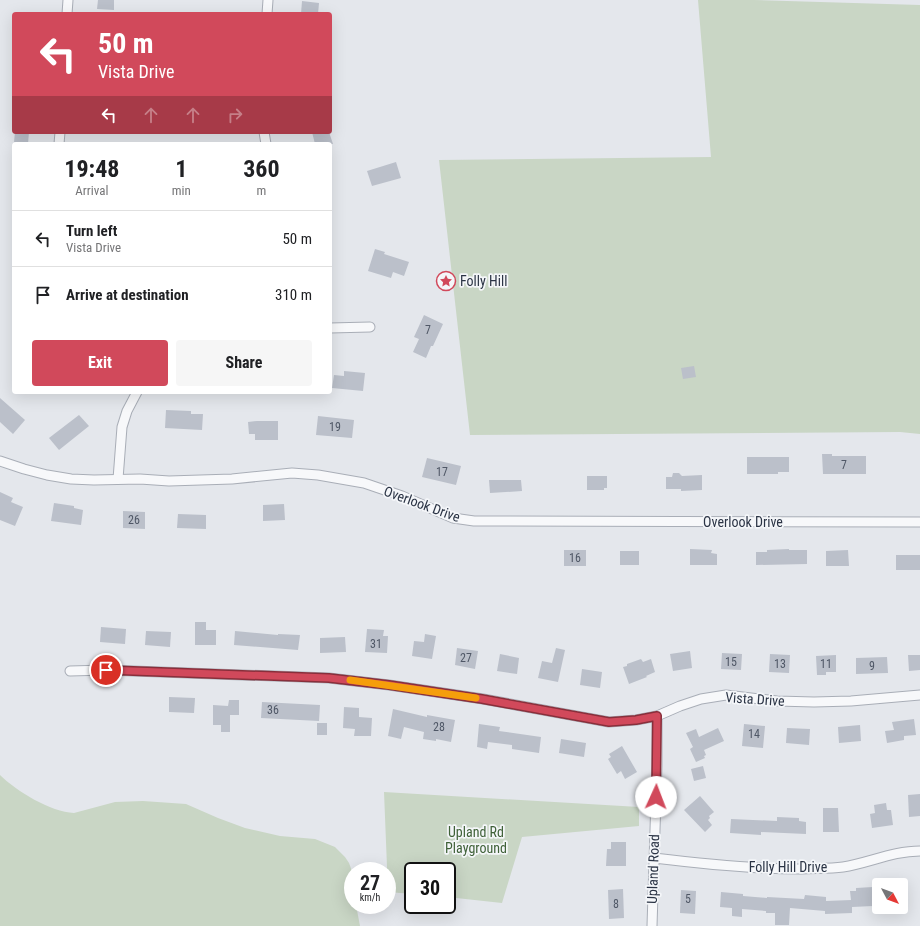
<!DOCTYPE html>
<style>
body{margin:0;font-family:"Roboto Condensed",sans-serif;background:#f6f6f6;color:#202124;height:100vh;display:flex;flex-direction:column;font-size:15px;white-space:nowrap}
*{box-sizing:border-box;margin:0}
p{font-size:13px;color:#757577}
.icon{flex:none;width:22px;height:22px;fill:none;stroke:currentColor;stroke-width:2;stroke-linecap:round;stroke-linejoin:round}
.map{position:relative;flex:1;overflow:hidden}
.sheet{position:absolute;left:12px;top:142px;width:320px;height:252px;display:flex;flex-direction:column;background:#fff;border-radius:4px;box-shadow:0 4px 16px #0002}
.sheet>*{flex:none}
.guide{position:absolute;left:12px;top:12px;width:320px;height:122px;border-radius:4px;box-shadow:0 4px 16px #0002;background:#d1495b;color:#fff;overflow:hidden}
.needle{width:26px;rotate:131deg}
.buttons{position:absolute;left:872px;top:878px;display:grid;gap:8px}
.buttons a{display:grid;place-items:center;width:36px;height:36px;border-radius:4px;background:#fff;box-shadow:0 4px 16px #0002;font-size:20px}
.speed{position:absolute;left:344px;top:862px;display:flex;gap:8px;font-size:20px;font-weight:700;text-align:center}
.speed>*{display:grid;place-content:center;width:52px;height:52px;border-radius:50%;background:#fff;box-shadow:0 4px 16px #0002;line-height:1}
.speed small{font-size:10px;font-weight:400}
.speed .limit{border:2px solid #111;border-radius:6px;background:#fff;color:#111}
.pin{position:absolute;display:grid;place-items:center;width:34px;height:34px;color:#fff;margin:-17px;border:2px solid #fff;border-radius:50%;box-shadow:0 1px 4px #0007}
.me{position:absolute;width:44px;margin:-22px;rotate:2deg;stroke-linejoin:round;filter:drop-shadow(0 0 3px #0008)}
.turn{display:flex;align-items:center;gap:14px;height:84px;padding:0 20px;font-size:18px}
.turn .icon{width:52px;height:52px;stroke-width:2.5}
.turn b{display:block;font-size:28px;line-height:34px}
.lanes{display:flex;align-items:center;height:38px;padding:0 20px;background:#0003;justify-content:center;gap:20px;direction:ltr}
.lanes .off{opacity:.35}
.eta{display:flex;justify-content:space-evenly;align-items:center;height:68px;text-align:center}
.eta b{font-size:24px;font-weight:700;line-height:28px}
.cta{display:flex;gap:8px;margin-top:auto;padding:8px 20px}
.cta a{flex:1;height:46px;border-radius:4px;background:#d1495b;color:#fff;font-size:16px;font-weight:700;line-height:46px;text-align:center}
.cta a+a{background:#f6f6f6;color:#202124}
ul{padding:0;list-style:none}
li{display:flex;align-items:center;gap:12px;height:56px;padding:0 20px;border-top:1px solid #e0e0e0}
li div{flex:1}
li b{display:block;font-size:15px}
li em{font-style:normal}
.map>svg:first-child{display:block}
.green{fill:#c9d6c5}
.building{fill:#bbc0ca}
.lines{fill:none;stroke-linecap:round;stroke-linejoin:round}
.minor-casing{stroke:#a9aeb7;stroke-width:11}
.minor{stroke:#f7f8fa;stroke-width:9}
.route-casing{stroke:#882f3b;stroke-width:10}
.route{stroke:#d1495b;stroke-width:7}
.slow{stroke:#f59e0b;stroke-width:7}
.labels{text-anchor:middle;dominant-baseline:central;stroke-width:3.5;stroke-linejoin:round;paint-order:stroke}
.number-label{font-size:12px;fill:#4f5766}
.poi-label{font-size:14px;fill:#2b3445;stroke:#f4f6f9;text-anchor:start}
.street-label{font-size:14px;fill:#2b3445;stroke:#f4f6f9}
.park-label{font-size:14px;fill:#3f6138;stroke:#f4f6f9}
</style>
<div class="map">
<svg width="920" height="926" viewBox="0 0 920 926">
<rect width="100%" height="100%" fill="#e4e7ec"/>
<g class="green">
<polygon points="698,0 754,0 920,5 920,434 900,432 470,435 439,160 711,157"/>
<path d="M0,775C16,791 51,812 74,813L115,802L143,801L186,804L218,818L245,828L280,836L315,839L335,847L345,857L349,863L353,874V905H356L360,926H0Z"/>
<polygon points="384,792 639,807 639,826 522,837 502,903 447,897 447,871 413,871 413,894 388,892"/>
</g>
<g class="building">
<polygon points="98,0 114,0 114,10 97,9"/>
<polygon points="302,1 319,3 318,14 301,14"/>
<polygon points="15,132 29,132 28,144 17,144 17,143 14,142"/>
<polygon points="312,132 329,132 333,144 315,144"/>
<polygon points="396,162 401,178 372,186 367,171"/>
<polygon points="375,249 385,252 384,254 409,262 404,276 393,272 391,278 368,271"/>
<polygon points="424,315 443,324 433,346 431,346 426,358 413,352 419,339 414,337"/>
<polygon points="694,366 696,377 683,379 681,368"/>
<polygon points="344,371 365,373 363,391 332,388 334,375 344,376"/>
<polygon points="0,398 25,420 13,434 0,422"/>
<polygon points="166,410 191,411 191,414 203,414 202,430 165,428"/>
<polygon points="79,415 89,426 59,450 49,438"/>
<polygon points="318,416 354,420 352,438 316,435"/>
<polygon points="257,421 278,421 278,440 255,440 255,434 249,434 248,422"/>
<polygon points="822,454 832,454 832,456 866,456 866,474 823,474"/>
<polygon points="747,457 789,457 789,472 778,472 778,474 747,474"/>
<polygon points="427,458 461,466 456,485 422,477"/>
<polygon points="673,473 679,473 682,476 702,475 702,490 681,491 681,489 666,489 666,477 672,477"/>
<polygon points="587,476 607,476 607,488 604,488 604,490 587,490"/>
<polygon points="489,480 521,480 522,491 490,493"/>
<polygon points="0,492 13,498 11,502 23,507 15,526 0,520"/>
<polygon points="54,503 74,506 74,508 83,510 81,525 51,521"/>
<polygon points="284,504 285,520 263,521 263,505"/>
<polygon points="123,511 145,512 145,529 123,528"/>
<polygon points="178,514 206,515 206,529 177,528"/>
<polygon points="690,549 712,550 711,553 717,554 717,565 690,565"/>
<polygon points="789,549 789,550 807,550 807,564 756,565 756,552 767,552 767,550"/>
<rect x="564" y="550" width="22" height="16"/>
<polygon points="848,550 849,566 826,566 826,551"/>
<rect x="620" y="551" width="19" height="14"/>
<rect x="896" y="555" width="24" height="15"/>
<polygon points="195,622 206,622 206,630 216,630 216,645 195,645"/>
<polygon points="101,627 126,629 125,644 100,642"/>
<polygon points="367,629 384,630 383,636 388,636 387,653 365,652"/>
<polygon points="146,631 171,632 170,647 145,645"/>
<polygon points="235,631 278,635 278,634 300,635 298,650 234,645"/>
<polygon points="425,634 436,636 432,659 412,656 414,641 424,642"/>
<polygon points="345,637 346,652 320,653 320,638"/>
<polygon points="457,648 478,651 475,669 455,665"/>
<polygon points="556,648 565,650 558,682 538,678 542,661 552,663"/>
<polygon points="690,651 692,668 673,671 670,654"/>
<polygon points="722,653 742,654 741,670 721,669"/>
<polygon points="500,654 519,658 517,674 497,671"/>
<polygon points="770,654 790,655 789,673 769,672"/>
<polygon points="836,655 836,672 826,672 826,675 817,675 816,656"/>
<polygon points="908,655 920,655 920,670 909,671"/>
<polygon points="887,657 888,673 856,674 856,658"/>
<polygon points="641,659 643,662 651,659 655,672 646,676 647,677 629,684 623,667 627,666 627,664"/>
<polygon points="582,669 602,672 600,688 580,685"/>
<polygon points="169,697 195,698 194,713 169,712"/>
<polygon points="229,700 239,700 239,715 230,715 230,732 221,732 221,725 213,725 213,705 228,706"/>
<polygon points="262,702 320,705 319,721 261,718"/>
<polygon points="344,707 359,708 359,717 372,718 371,736 354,736 355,729 343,728"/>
<polygon points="393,709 427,717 427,715 455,720 451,742 436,739 436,741 423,739 424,732 404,727 401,739 388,736"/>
<polygon points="914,719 916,735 904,736 904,740 887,743 885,731 894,730 892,722"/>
<rect x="317" y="723" width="10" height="12"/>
<polygon points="479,724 500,727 499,731 541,737 539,753 512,749 512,745 488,742 487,749 477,747"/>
<polygon points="744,724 765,726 763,748 742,746"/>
<polygon points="860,725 861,741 839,743 838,727"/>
<polygon points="718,728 724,741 704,750 706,755 704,756 705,758 696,762 690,749 693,747 686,733 696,729 699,737"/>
<polygon points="787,728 810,729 809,745 786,743"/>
<polygon points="561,739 586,743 584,757 559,753"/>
<polygon points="622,746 637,772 625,779 621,771 617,774 608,759 611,757 609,754"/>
<polygon points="703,766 706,778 694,781 691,769"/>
<polygon points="920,794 920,816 909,817 908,795"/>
<polygon points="700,796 714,812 709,816 710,818 708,820 712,825 705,832 684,810"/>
<polygon points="886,803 887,810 891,810 893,825 872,828 870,814 875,813 874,805"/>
<polygon points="823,808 838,808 839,832 823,832"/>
<polygon points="777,817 799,818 799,821 806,822 806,834 761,832 761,835 730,833 731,819 777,821"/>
<polygon points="611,842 626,842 626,866 606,866 607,849 611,849"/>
<polygon points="873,887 873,906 852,907 852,913 825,914 825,911 790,908 789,925 775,925 775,913 766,913 766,911 742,909 742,917 732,916 732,908 720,907 721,892 743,894 743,896 767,898 767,897 804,899 805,895 826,897 826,901 851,900 850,891 856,891 856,888"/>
<polygon points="623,889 624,918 609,919 608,890"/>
<polygon points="681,890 696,891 695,914 680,913"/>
</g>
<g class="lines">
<g class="minor-casing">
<g id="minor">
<polyline points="67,14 68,0"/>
<polyline points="267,14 268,0"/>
<polyline points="264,132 266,144"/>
<polyline points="59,144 60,132"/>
<polyline points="330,328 370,327"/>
<polyline points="0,461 24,469 47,475 71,479 94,480 140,479 169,481 232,479 292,473 318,475 364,483 402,496 453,518 474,521 920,522"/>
<polyline points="118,479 122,427 127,411 137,392"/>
<polyline points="70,671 106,670 329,678 389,685 483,699 609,722 636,720 657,716 680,706 701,699 726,695 777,701 814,702 851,701 920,695"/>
<path d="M654,858C703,864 751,869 800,869C814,868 829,869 843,867C869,863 893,851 920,851"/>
<polyline points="652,926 657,766 657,716"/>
</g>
</g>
<use href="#minor" class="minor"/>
</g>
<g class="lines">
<g class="route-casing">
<polyline id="route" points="106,670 329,678 389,685 482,699 609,722 636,720 657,716 656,797"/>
</g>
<use href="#route" class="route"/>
<polyline class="slow" points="350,680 476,698"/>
</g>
<defs>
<g id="sight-ring" transform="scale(1)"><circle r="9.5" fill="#f4f6f9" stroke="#d1495b" stroke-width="1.5"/><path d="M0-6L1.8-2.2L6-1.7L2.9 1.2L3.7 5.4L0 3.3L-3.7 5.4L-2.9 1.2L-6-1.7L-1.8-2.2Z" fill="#d1495b"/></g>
</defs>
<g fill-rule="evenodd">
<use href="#sight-ring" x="446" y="281"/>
</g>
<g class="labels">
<g class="number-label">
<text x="428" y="330">7</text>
<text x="335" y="427">19</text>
<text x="844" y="465">7</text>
<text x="442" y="472">17</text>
<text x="134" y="520">26</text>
<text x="575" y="558">16</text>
<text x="376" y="644">31</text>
<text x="466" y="658">27</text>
<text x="731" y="662">15</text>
<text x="780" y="664">13</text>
<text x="826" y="664">11</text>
<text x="872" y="666">9</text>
<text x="273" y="710">36</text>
<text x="439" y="727">28</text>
<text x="754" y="734">14</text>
<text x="688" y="899">5</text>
<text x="616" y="904">8</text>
</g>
<g class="poi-label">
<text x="460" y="281">Folly Hill</text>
</g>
<g class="street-label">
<text transform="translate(422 504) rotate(20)">Overlook Drive</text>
<text x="743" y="522">Overlook Drive</text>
<text transform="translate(755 699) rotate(4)">Vista Drive</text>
<text x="788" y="867">Folly Hill Drive</text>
<text transform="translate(653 869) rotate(-88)">Upland Road</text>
</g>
<g class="park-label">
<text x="476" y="832">Upland Rd<tspan x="476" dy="16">Playground</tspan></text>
</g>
</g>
</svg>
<div class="buttons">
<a><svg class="needle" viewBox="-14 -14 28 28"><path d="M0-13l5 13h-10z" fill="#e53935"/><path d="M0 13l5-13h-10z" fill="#757577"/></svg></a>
</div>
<div class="speed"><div>27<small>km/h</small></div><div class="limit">30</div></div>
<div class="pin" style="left:106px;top:670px;background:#d93025"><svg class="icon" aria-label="arrive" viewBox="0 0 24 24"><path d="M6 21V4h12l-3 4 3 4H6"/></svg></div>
<svg class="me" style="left:656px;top:797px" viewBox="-20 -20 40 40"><circle r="19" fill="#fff"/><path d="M0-13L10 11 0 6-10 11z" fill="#d1495b"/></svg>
<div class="guide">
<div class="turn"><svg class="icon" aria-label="left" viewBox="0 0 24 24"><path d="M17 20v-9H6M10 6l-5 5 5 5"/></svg><div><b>50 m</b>Vista Drive</div></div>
<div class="lanes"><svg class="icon" aria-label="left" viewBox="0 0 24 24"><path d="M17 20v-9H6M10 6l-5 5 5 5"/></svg><svg class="icon off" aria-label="ahead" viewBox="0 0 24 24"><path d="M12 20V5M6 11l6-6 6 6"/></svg><svg class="icon off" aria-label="ahead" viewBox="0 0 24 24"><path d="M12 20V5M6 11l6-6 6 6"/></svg><svg class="icon off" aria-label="right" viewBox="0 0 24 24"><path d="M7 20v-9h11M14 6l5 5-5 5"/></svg></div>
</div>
<section class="sheet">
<div class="eta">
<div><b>19:48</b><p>Arrival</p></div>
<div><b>1</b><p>min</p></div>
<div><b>360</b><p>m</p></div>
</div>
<ul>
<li><svg class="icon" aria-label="left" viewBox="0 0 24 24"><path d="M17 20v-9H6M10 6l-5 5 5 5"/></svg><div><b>Turn left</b><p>Vista Drive</p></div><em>50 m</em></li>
<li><svg class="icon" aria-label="arrive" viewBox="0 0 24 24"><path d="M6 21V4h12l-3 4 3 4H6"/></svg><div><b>Arrive at destination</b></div><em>310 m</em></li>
</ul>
<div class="cta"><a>Exit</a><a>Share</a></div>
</section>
</div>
